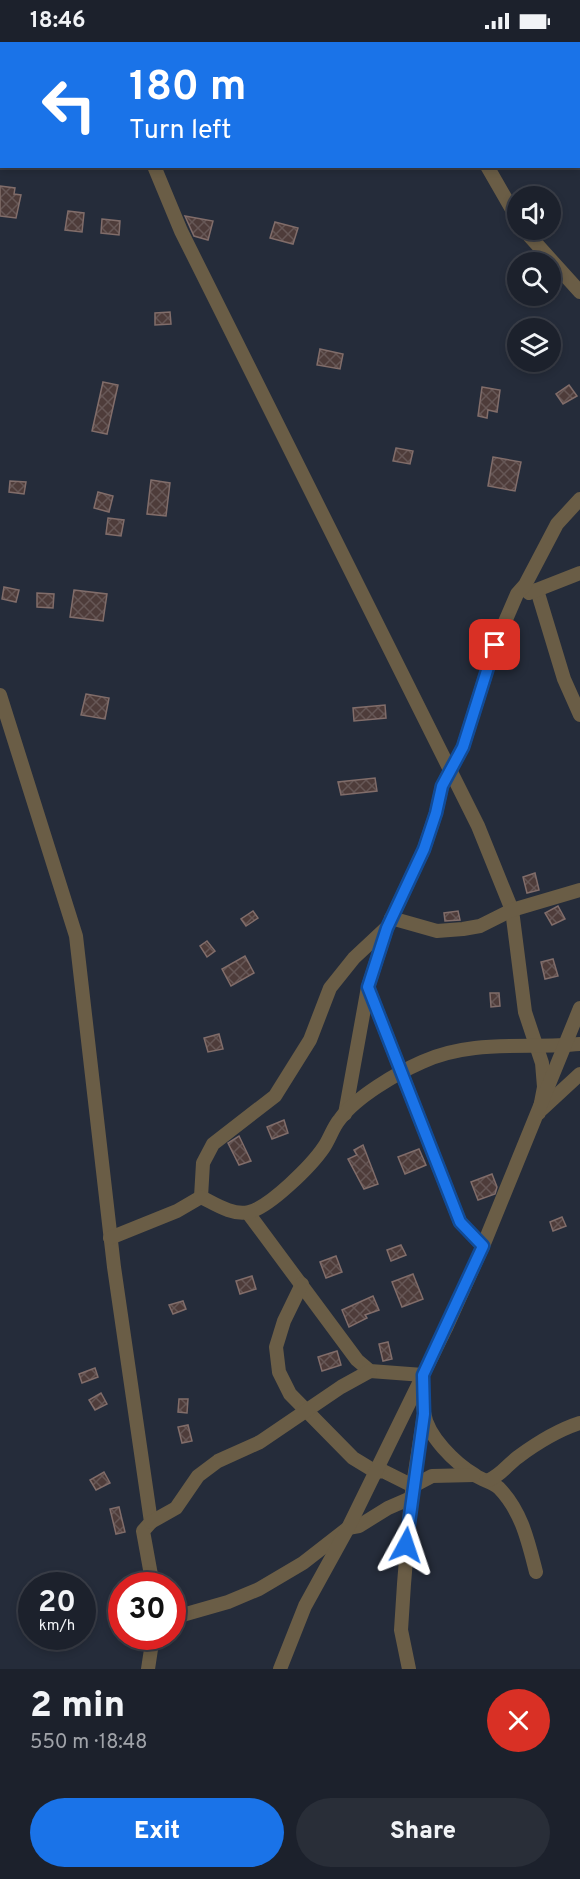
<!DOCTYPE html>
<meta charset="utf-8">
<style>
body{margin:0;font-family:Overpass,sans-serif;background:#292e38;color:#f1f3f6;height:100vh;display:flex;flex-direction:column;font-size:22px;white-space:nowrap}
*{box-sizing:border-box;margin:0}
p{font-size:20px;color:#a0a3a9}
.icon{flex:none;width:33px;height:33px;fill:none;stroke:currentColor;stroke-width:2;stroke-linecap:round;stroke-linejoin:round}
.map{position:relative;height:1627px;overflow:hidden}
.drawer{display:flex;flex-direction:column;background:#1c212c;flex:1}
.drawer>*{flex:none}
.top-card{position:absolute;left:0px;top:0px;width:580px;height:126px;box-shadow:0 3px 9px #0003,0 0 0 2px #3a3e48;background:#1a73e8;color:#fff;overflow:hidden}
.controls{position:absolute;left:507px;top:144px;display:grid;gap:12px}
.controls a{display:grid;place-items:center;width:54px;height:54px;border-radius:50%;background:#1c212c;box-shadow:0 3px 9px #0003,0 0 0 2px #3a3e48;font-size:30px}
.speed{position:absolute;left:18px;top:1530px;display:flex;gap:12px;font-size:30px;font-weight:700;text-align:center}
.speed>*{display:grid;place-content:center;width:78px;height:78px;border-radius:50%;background:#1c212c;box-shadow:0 3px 9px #0003,0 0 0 2px #3a3e48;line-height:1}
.speed small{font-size:15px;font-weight:400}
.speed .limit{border:9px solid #d22;background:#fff;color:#111}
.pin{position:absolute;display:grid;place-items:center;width:51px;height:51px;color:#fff;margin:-26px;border-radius:12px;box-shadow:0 3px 9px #0006}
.me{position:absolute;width:66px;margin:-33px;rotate:5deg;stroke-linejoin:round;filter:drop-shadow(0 0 4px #0008)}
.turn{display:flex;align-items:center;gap:21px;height:126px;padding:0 30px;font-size:27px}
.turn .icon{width:78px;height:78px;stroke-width:2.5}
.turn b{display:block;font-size:42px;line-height:51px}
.round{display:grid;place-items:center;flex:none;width:63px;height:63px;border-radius:32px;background:#292e38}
.overview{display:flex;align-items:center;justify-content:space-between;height:102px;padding:0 30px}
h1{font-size:36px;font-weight:800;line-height:45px}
.button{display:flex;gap:12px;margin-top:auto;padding:12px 30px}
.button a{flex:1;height:69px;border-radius:36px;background:#1a73e8;color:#fff;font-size:24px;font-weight:800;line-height:69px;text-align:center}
.button a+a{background:#292e38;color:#f1f3f6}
.status{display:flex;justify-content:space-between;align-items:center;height:42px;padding:0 30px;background:#1c212c;direction:ltr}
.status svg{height:16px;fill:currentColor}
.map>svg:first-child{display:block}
.building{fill:url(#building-cross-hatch);stroke:#816d6a;stroke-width:1.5}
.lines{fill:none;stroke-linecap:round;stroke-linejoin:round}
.minor{stroke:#6a5d46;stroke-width:14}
.route-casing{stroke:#114b97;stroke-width:15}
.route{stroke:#1a73e8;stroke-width:10}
</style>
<div class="status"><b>18:46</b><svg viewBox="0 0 49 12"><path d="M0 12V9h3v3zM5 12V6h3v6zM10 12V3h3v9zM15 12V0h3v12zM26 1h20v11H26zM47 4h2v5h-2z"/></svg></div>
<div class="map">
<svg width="580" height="1627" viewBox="0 0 580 1627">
<defs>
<pattern id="building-cross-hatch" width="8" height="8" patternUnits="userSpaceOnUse" patternTransform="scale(1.5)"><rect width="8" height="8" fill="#4e3c3a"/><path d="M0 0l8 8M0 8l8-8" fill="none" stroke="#665756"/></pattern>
</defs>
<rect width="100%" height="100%" fill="#252c3a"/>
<g class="building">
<polygon points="0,144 15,146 14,152 21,153 16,176 0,174"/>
<polygon points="68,169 84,171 82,190 65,188"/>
<polygon points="185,174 213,179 208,198 194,194"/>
<polygon points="102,177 120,179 119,193 101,191"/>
<polygon points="275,180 298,186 293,202 270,196"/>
<polygon points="170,270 171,282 155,283 155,271"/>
<polygon points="320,307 343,312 340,327 317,323"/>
<polygon points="103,340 118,343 107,392 92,389"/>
<polygon points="569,343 577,354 563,362 556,352"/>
<polygon points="482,345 500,348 497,370 488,368 487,376 478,374"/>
<polygon points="396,406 413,409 410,422 393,419"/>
<polygon points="493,415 521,420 515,449 488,444"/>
<polygon points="151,438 170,441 166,474 147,472"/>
<polygon points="10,439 26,440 24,452 9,450"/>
<polygon points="98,450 113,454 109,470 94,466"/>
<polygon points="108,476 124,478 121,494 106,492"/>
<polygon points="4,545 19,548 16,560 2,557"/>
<polygon points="74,548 107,552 103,579 70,575"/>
<polygon points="37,551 54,552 53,566 37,565"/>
<polygon points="86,652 109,656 105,677 81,673"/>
<polygon points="385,663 386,676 354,679 353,666"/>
<polygon points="375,736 377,749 341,753 338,740"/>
<polygon points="535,831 539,848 527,851 523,835"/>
<polygon points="558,864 565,877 552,883 545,871"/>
<polygon points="253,869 258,876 246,884 241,877"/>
<polygon points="458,869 460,878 445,879 444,871"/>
<polygon points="207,899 215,909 207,915 200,904"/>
<polygon points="245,914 254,931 231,944 222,927"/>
<polygon points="553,917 558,934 545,937 541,920"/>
<polygon points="490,951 499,951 500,964 491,965"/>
<polygon points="219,992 223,1007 208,1010 204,996"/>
<polygon points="284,1078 288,1091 272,1097 267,1085"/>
<polygon points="239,1094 251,1119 239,1123 228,1101"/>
<polygon points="363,1103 378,1142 364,1147 348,1117 357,1113 354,1108"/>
<polygon points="419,1107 426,1123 405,1132 398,1115"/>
<polygon points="492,1132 497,1145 495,1152 478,1158 471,1140"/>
<polygon points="562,1175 566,1184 553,1189 550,1180"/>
<polygon points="401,1203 406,1213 391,1219 387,1208"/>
<polygon points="336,1214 342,1230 326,1236 320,1220"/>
<polygon points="413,1232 423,1257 402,1265 392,1240"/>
<polygon points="252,1234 256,1247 240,1252 236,1239"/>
<polygon points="373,1254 379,1268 365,1273 367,1276 349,1285 342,1268"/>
<polygon points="183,1259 186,1267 173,1272 169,1263"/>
<polygon points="388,1300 392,1317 383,1319 379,1302"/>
<polygon points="337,1309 341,1323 322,1329 318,1315"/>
<polygon points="95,1326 98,1335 82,1341 79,1332"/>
<polygon points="101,1351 107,1362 95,1368 89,1358"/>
<polygon points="179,1357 188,1357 187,1371 178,1370"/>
<polygon points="188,1383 192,1399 182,1401 178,1385"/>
<polygon points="104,1430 110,1441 96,1448 90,1438"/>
<polygon points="119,1465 125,1490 116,1492 110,1467"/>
</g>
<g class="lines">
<g class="minor">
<polyline points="102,0 103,2"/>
<polyline points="432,0 434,2"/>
<polyline points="154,124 181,189 478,784 512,868 525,970 542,1021 544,1045 539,1071"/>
<polyline points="487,124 518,178"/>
<polyline points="524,188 580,250"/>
<polyline points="537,548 564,637 580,673"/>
<polyline points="529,551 580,531"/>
<polyline points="0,653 76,894 114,1225 151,1480 143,1489 153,1544"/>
<polyline points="391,876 437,889 463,887 480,884 512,868 580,848"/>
<polyline points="542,1067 580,1032"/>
<polyline points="345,1072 368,945"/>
<polyline points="201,1155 203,1121 213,1102 275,1054 310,998 330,946 354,916 385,887"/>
<path d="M248,1171L357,1318L370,1329L423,1333C423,1345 422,1358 424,1370C427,1394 455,1421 475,1433C483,1439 491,1439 499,1446C522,1470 528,1499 536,1530"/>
<path d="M110,1196L177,1169L201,1155C215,1162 233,1174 249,1170C270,1165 312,1123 324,1105C330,1096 333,1085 340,1077C356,1055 397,1031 422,1020C472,997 527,1007 580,1002"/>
<polyline points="483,1204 460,1180 368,945 387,886 424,807 436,771 442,744 463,705 495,603 517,552 525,543 557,482 580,457"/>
<polyline points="302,1242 284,1279 276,1305 279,1330 290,1352 353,1416 376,1430 383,1429 413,1444 432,1434 474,1433"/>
<path d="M489,1438C502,1432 507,1423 518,1415C537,1401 558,1388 580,1381"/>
<polyline points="151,1480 176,1466 198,1434 218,1419 260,1400 341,1345 370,1329"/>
<polyline points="172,1576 228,1560 259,1547 303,1521 348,1486 359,1484 388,1466 411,1456"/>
<polyline points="148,1627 153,1594"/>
<polyline points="280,1627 305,1564 348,1486 446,1286 483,1204 580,966"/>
<polyline points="409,1627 401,1588 404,1542 411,1456 424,1372"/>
</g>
</g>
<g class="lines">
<g class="route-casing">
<polyline id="route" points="406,1503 424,1372 423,1333 483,1204 460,1180 368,945 387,886 424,807 436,771 442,744 463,705 495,603"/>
</g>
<use href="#route" class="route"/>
</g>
</svg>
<div class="controls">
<a><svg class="icon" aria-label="sound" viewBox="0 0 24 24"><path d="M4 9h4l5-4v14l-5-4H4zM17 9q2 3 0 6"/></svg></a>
<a><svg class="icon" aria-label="search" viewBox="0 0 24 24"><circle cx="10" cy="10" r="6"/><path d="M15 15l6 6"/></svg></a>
<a><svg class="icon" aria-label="layers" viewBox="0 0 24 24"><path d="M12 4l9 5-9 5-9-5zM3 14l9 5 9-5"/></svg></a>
</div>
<div class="speed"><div>20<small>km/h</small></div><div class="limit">30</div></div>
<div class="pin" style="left:495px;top:603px;background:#d93025"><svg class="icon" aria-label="arrive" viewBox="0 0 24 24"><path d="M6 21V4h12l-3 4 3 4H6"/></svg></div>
<svg class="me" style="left:406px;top:1503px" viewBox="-20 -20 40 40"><path d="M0-17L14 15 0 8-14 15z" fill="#1a73e8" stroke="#fff" stroke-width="4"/></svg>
<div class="top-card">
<div class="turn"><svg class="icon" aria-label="left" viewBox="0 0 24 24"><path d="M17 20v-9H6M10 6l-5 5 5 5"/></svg><div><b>180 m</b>Turn left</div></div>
</div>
</div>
<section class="drawer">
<div class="overview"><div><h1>2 min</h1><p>550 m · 18:48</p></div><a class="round" style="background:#d93025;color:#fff"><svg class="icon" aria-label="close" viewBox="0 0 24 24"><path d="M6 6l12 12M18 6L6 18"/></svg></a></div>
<div class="button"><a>Exit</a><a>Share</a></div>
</section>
